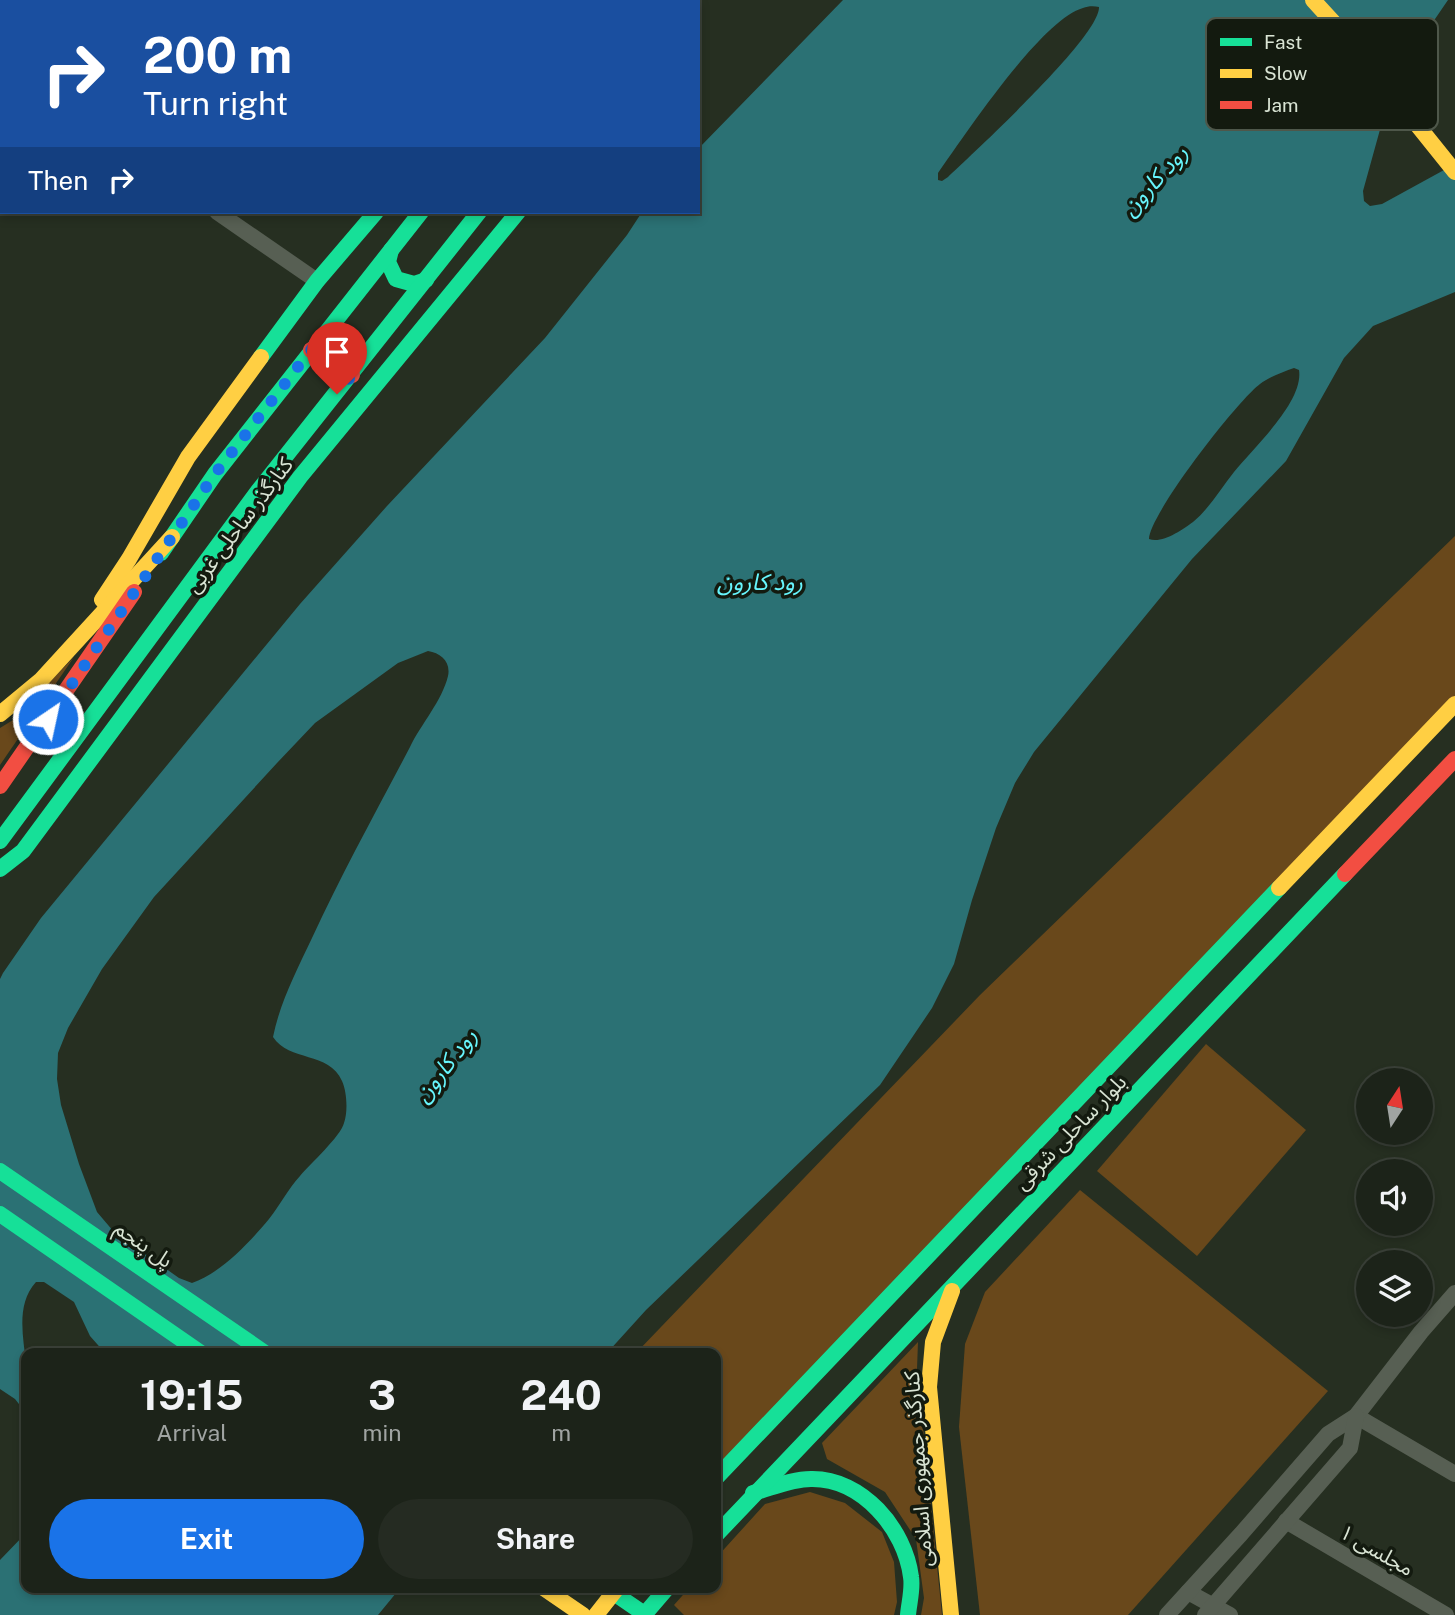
<!DOCTYPE html>
<meta charset="utf-8">
<style>
body{margin:0;font-family:"Public Sans","Noto Sans Arabic",sans-serif;background:#252b22;color:#f1f3f6;height:100vh;display:flex;flex-direction:column;font-size:26px;white-space:nowrap}
*{box-sizing:border-box;margin:0}
p{font-size:23px;color:#a0a4a2}
.icon{flex:none;width:38px;height:38px;fill:none;stroke:currentColor;stroke-width:2;stroke-linecap:round;stroke-linejoin:round}
.map{position:relative;flex:1;overflow:hidden}
.details{position:absolute;left:21px;top:1348px;width:700px;height:245px;display:flex;flex-direction:column;background:#1c2319;border-radius:14px;box-shadow:0 4px 10px #0003,0 0 0 2px #3a4038}
.details>*{flex:none}
.hud{position:absolute;left:0px;top:0px;width:700px;height:214px;box-shadow:0 4px 10px #0003,0 0 0 2px #3a4038;background:#1a4fa0;color:#fff;overflow:hidden}
.needle{width:46px;rotate:12deg}
.controls{position:absolute;left:1356px;top:1068px;display:grid;gap:14px}
.controls a{display:grid;place-items:center;width:77px;height:77px;border-radius:50%;background:#1c2319;box-shadow:0 4px 10px #0003,0 0 0 2px #3a4038;font-size:35px}
.pin{position:absolute;display:grid;place-items:center;width:60px;height:60px;color:#fff;margin:-72px -30px;border-radius:50% 50% 50% 0;rotate:-45deg;box-shadow:0 0 7px #0007}
.pin .icon{rotate:45deg}
.me{position:absolute;width:77px;margin:-38px;rotate:34deg;stroke-linejoin:round;filter:drop-shadow(0 0 5px #0008)}
.turn{display:flex;align-items:center;gap:24px;height:147px;padding:0 28px;font-size:32px}
.turn .icon{width:91px;height:91px;stroke-width:2.5}
.turn b{display:block;font-size:49px;line-height:60px}
.then{display:flex;align-items:center;height:66px;padding:0 28px;background:#0003;gap:14px;font-size:26px}
.eta{display:flex;justify-content:space-evenly;align-items:center;height:119px;text-align:center}
.eta b{font-size:42px;font-weight:700;line-height:49px}
.cta{display:flex;gap:14px;margin-top:auto;padding:14px 28px}
.cta a{flex:1;height:80px;border-radius:42px;background:#1a73e8;color:#fff;font-size:28px;font-weight:700;line-height:80px;text-align:center}
.cta a+a{background:#252b22;color:#f1f3f6}
.map>svg:first-child{display:block}
.green{fill:#69481b}
.water{fill:#2b7174;fill-rule:evenodd}
.lines{fill:none;stroke-linecap:round;stroke-linejoin:round}
.street{stroke:#575f53;stroke-width:16}
.fast{stroke:#16e098;stroke-width:16}
.slow{stroke:#ffcf43;stroke-width:16}
.jam{stroke:#f24e42;stroke-width:16}
.route{stroke:#1a73e8;stroke-width:12;stroke-dasharray:0 21.6}
.labels{text-anchor:middle;dominant-baseline:central;stroke-width:7;stroke-linejoin:round;paint-order:stroke}
.street-label{font-size:21px;fill:#d9e4d4;stroke:#131a0f}
.water-label{font-size:23px;font-style:italic;fill:#67f6fd;stroke:#131a0f}
.key{fill:#131a0f;stroke:#4e574a;stroke-width:2}
.key-label{font-size:19px;fill:#d9e4d4}
</style>
<div class="map">
<svg width="1455" height="1615" viewBox="0 0 1455 1615">
<rect width="100%" height="100%" fill="#262f21"/>
<g class="green">
<polygon points="1455,536 1455,705 716,1471 716,1353 636,1353 980,995"/>
<polygon points="74,657 0,765 0,728 13,720"/>
<polygon points="1206,1044 1306,1130 1197,1256 1097,1171"/>
<polygon points="1080,1190 1328,1391 1128,1615 980,1615 959,1427 965,1344 985,1292"/>
<polygon points="918,1342 917,1369 942,1615 921,1615 924,1598 916,1539 885,1492 827,1459 822,1443"/>
<polygon points="810,1492 845,1503 882,1532 894,1562 897,1602 894,1615 684,1615 674,1605 690,1587 716,1587 716,1558 765,1504"/>
</g>
<g class="water">
<path d="M843,0H1448L1409,57L1381,126L1363,191L1364,201L1370,206L1382,204L1455,164V292L1373,326L1344,358L1286,461L1192,559L1034,752L1015,783L996,828L972,900L954,964L932,1008L880,1085L646,1310L607,1353H105L90,1336L74,1302L44,1282H36C16,1304 23,1336 26,1363C28,1379 26,1397 26,1413L15,1399L0,1389V979L3,973L41,918L300,604L387,506L545,338L627,235L642,212H698V149ZM1099,7C1100,37 974,152 948,177L942,181L938,180V173C965,135 1041,20 1083,8C1088,6 1094,6 1099,7ZM1294,368L1299,370C1304,402 1253,448 1234,472C1221,488 1209,509 1193,522C1182,530 1162,544 1149,539C1149,515 1237,401 1260,384C1269,377 1283,372 1294,368ZM428,651C441,653 451,662 448,676C442,701 421,724 410,747C377,810 342,873 312,938C297,970 280,1002 273,1037C289,1062 329,1051 342,1081C347,1092 348,1112 344,1123C341,1136 310,1164 300,1176C288,1189 280,1205 269,1219C249,1243 221,1273 192,1283L179,1278L114,1232L97,1212L79,1164L61,1105L57,1079L58,1053L68,1028L102,969L154,897L277,763L315,723L398,663Z"/>
<polygon points="26,1533 26,1587 401,1587 378,1615 0,1615 0,1560"/>
</g>
<g class="lines">
<g class="street">
<polyline points="158,0 161,2"/>
<polyline points="249,0 251,2"/>
<polyline points="319,2 321,0"/>
<polyline points="0,41 2,42"/>
<polyline points="217,212 317,281"/>
<polyline points="1356,1416 1455,1474"/>
<polyline points="1286,1521 1446,1615"/>
<polyline points="1188,1592 1230,1615"/>
<polyline points="1167,1615 1241,1534 1328,1434 1356,1416 1421,1332 1455,1293"/>
<polyline points="1205,1615 1350,1448 1356,1416"/>
</g>
<g class="fast">
<polyline points="558,2 559,0"/>
<polyline points="593,2 594,0"/>
<polyline points="684,2 685,0"/>
<polyline points="391,250 388,262 396,279 414,284 426,280"/>
<polyline points="261,357 317,281 376,212"/>
<polyline points="161,553 215,474 421,212"/>
<polyline points="0,841 258,491 479,212"/>
<polyline points="0,869 23,851 300,477 518,212"/>
<polyline points="0,1171 265,1353"/>
<polyline points="0,1214 201,1353"/>
<polyline points="716,1478 1279,888"/>
<path d="M753,1493C772,1488 791,1479 811,1479C862,1478 905,1529 911,1577C913,1589 909,1603 908,1615"/>
<polyline points="716,1535 1345,874"/>
<polyline points="605,1587 646,1615"/>
<polyline points="644,1615 668,1587"/>
</g>
<g class="slow">
<polyline points="1313,0 1345,35 1455,172"/>
<polyline points="102,600 129,559 188,457 261,357"/>
<polyline points="0,714 41,680 172,537"/>
<polyline points="1279,888 1455,704"/>
<polyline points="542,1587 583,1615"/>
<polyline points="596,1615 618,1587"/>
<polyline points="951,1615 929,1387 933,1342 952,1291"/>
</g>
<g class="jam">
<polyline points="646,2 648,0"/>
<path d="M311,350C333,341 350,351 352,375"/>
<polyline points="0,786 134,592"/>
<polyline points="1345,874 1455,759"/>
</g>
</g>
<g class="lines">
<path class="route" d="M48,719L215,474L311,350C332,338 353,351 352,375L337,394"/>
</g>
<g class="labels">
<g class="street-label">
<text transform="translate(239 525) rotate(-53)">کنارگذر ساحلی غربی</text>
<text transform="translate(1070 1132) rotate(-46)">بلوار ساحلی شرقی</text>
<text transform="translate(144 1244) rotate(35)">پل پنجم</text>
<text transform="translate(918 1469) rotate(-94)">کنارگذر جمهوری اسلامی</text>
<text transform="translate(1377 1550) rotate(30)">مجلسی ۱</text>
</g>
<g class="water-label">
<text transform="translate(1154 180) rotate(-48)">رود کارون</text>
<text x="760" y="581">رود کارون</text>
<text transform="translate(445 1065) rotate(-52)">رود کارون</text>
</g>
</g>
<rect x="1206" y="18" width="232" height="112" rx="10" class="key"/>
<rect x="1220" y="38" width="32" height="8" fill="#16e098"/>
<rect x="1220" y="69" width="32" height="9" fill="#ffcf43"/>
<rect x="1220" y="101" width="32" height="8" fill="#f24e42"/>
<g class="key-label">
<text x="1264" y="49">Fast</text>
<text x="1264" y="80">Slow</text>
<text x="1264" y="112">Jam</text>
</g>
</svg>
<div class="controls">
<a><svg class="needle" viewBox="-14 -14 28 28"><path d="M0-13l5 13h-10z" fill="#e53935"/><path d="M0 13l5-13h-10z" fill="#a0a4a2"/></svg></a>
<a><svg class="icon" aria-label="sound" viewBox="0 0 24 24"><path d="M4 9h4l5-4v14l-5-4H4zM17 9q2 3 0 6"/></svg></a>
<a><svg class="icon" aria-label="layers" viewBox="0 0 24 24"><path d="M12 4l9 5-9 5-9-5zM3 14l9 5 9-5"/></svg></a>
</div>
<div class="pin" style="left:337px;top:394px;background:#d93025"><svg class="icon" aria-label="arrive" viewBox="0 0 24 24"><path d="M6 21V4h12l-3 4 3 4H6"/></svg></div>
<svg class="me" style="left:48px;top:719px" viewBox="-20 -20 40 40"><circle r="17" fill="#1a73e8" stroke="#fff" stroke-width="3"/><path d="M0-11L8 9 0 5-8 9z" fill="#fff"/></svg>
<div class="hud">
<div class="turn"><svg class="icon" aria-label="right" viewBox="0 0 24 24"><path d="M7 20v-9h11M14 6l5 5-5 5"/></svg><div><b>200 m</b>Turn right</div></div>
<div class="then">Then<svg class="icon" aria-label="right" viewBox="0 0 24 24"><path d="M7 20v-9h11M14 6l5 5-5 5"/></svg></div>
</div>
<section class="details">
<div class="eta">
<div><b>19:15</b><p>Arrival</p></div>
<div><b>3</b><p>min</p></div>
<div><b>240</b><p>m</p></div>
</div>
<div class="cta"><a>Exit</a><a>Share</a></div>
</section>
</div>
